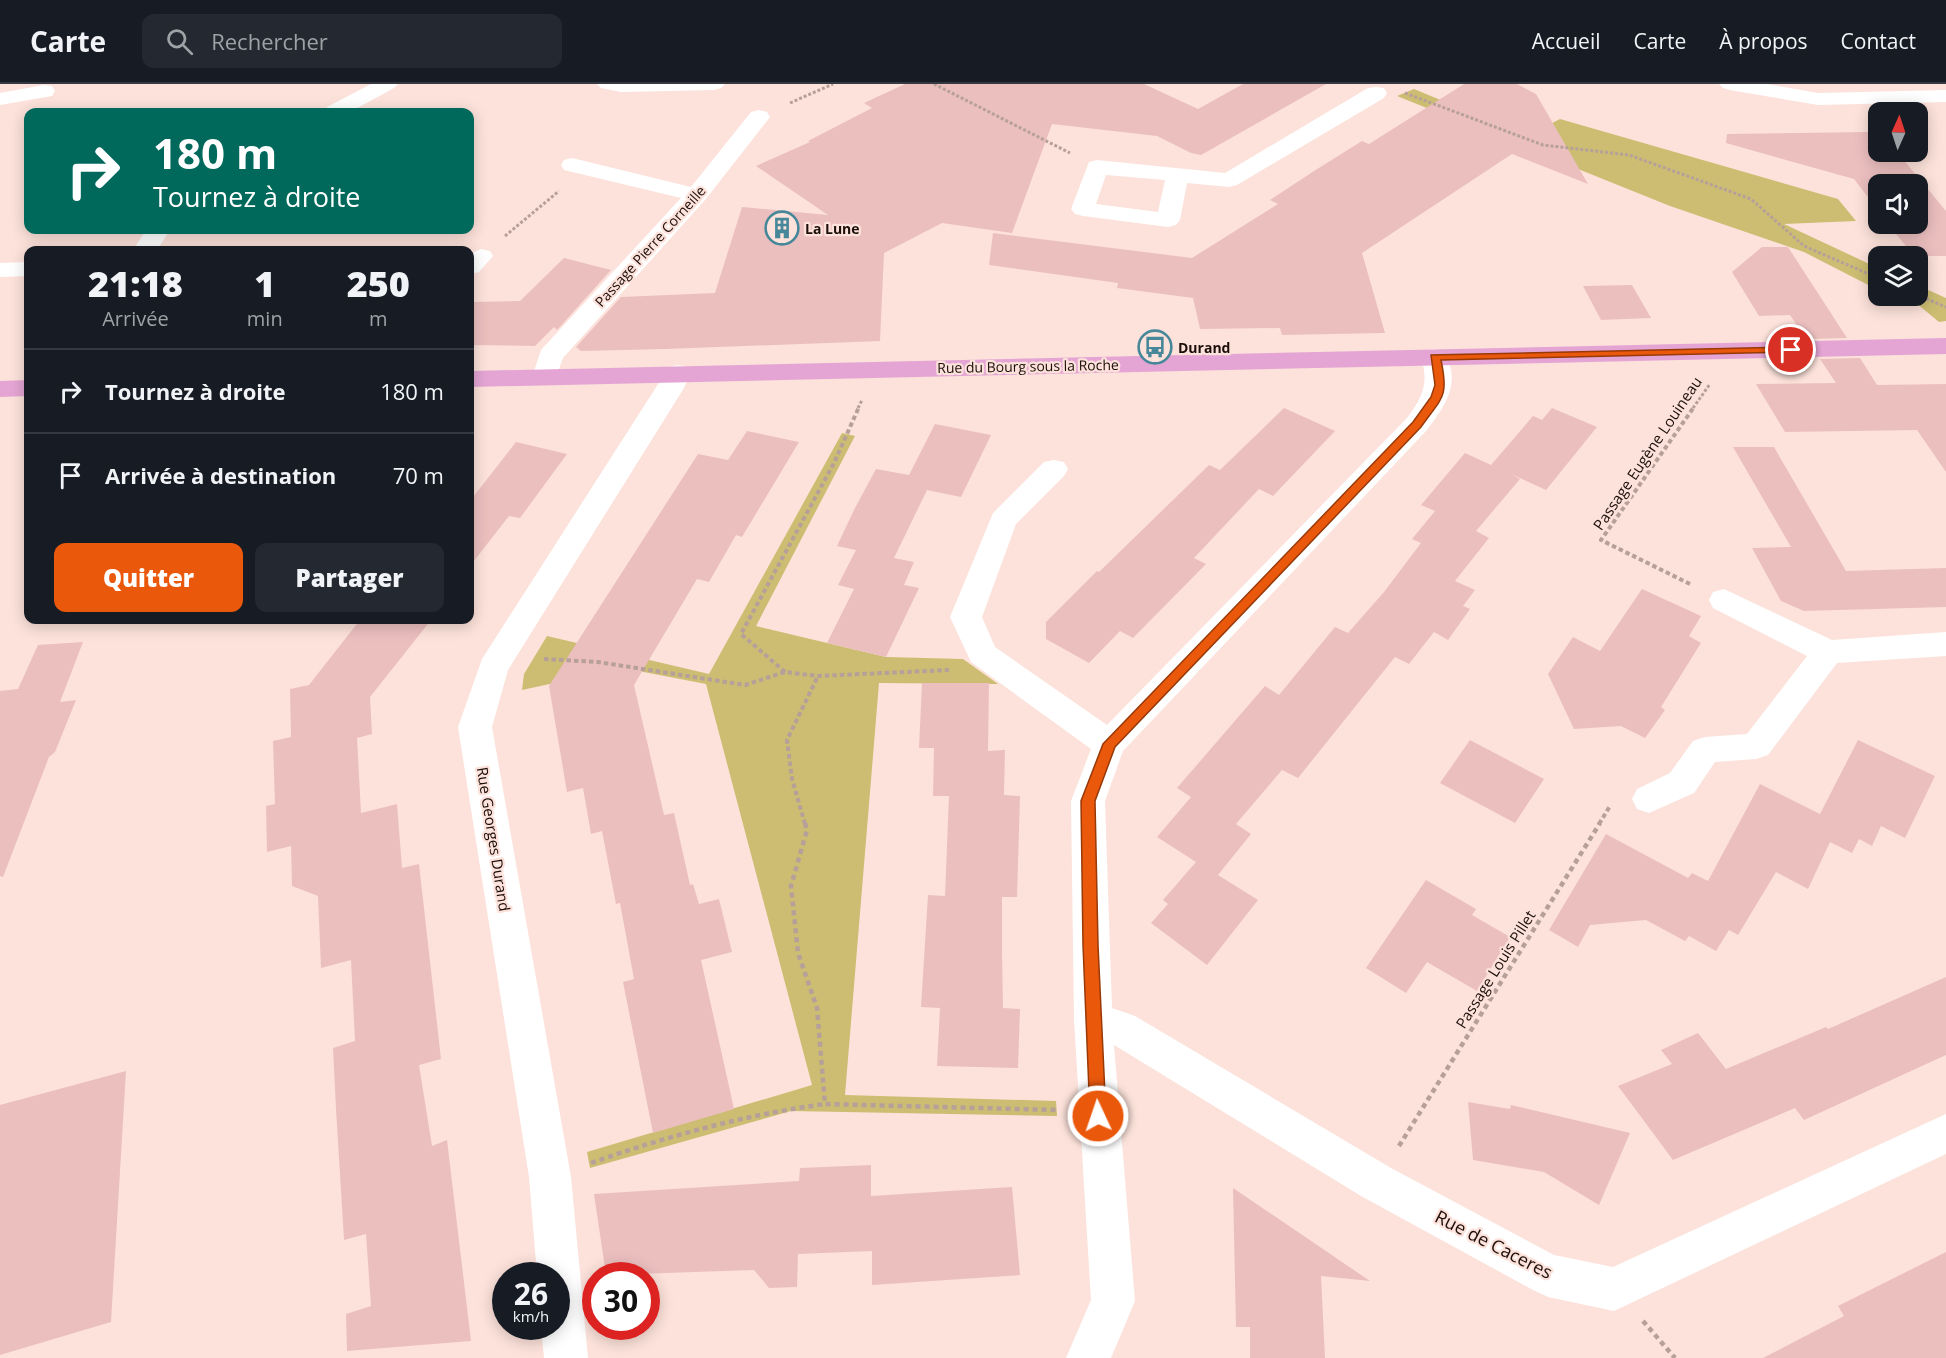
<!DOCTYPE html>
<html lang="fr">
<meta charset="utf-8">
<style>
body{margin:0;font-family:"Open Sans",sans-serif;background:#242831;color:#f1f3f6;height:100vh;display:flex;flex-direction:column;font-size:22px;white-space:nowrap}
*{box-sizing:border-box;margin:0}
p{font-size:20px;color:#9ea1a6}
.icon{flex:none;width:33px;height:33px;fill:none;stroke:currentColor;stroke-width:2;stroke-linecap:round;stroke-linejoin:round}
.map{position:relative;flex:1;overflow:hidden}
.sheet{position:absolute;left:24px;top:162px;width:450px;height:378px;display:flex;flex-direction:column;background:#171b24;border-radius:12px;box-shadow:0 3px 15px #0003}
.sheet>*{flex:none}
.guide{position:absolute;left:24px;top:24px;width:450px;height:126px;border-radius:12px;box-shadow:0 3px 15px #0003;background:#00695c;color:#fff;overflow:hidden}
.needle{width:39px;rotate:3deg}
.fabs{position:absolute;left:1868px;top:18px;display:grid;gap:12px}
.fabs a{display:grid;place-items:center;width:60px;height:60px;border-radius:12px;background:#171b24;box-shadow:0 3px 15px #0003;font-size:30px}
.speed{position:absolute;left:492px;top:1178px;display:flex;gap:12px;font-size:30px;font-weight:700;text-align:center}
.speed>*{display:grid;place-content:center;width:78px;height:78px;border-radius:50%;background:#171b24;box-shadow:0 3px 15px #0003;line-height:1}
.speed small{font-size:15px;font-weight:400}
.speed .limit{border:9px solid #d22;background:#fff;color:#111}
.pin{position:absolute;display:grid;place-items:center;width:51px;height:51px;color:#fff;margin:-26px;border:3px solid #fff;border-radius:50%;box-shadow:0 2px 6px #0007}
.me{position:absolute;width:66px;margin:-33px;rotate:357deg;stroke-linejoin:round;filter:drop-shadow(0 0 4px #0008)}
.turn{display:flex;align-items:center;gap:21px;height:126px;padding:0 30px;font-size:27px}
.turn .icon{width:78px;height:78px;stroke-width:2.5}
.turn b{display:block;font-size:42px;line-height:51px}
.eta{display:flex;justify-content:space-evenly;align-items:center;height:102px;text-align:center}
.eta b{font-size:36px;font-weight:800;line-height:42px}
.button{display:flex;gap:12px;margin-top:auto;padding:12px 30px}
.button a{flex:1;height:69px;border-radius:12px;background:#ea580c;color:#fff;font-size:24px;font-weight:800;line-height:69px;text-align:center}
.button a+a{background:#242831;color:#f1f3f6}
ul{padding:0;list-style:none}
li{display:flex;align-items:center;gap:18px;height:84px;padding:0 30px;border-top:2px solid #363941}
li div{flex:1}
li b{display:block;font-size:22px}
li em{font-style:normal}
header{display:flex;align-items:center;gap:36px;box-sizing:border-box;height:84px;padding:0 30px;background:#171b24;border-bottom:2px solid #363941}
header strong{font-size:28px}
nav{display:flex;gap:33px;margin-inline-start:auto;font-size:21px}
.search{width:420px;height:54px;background:#242831;display:flex;align-items:center;gap:15px;box-sizing:border-box;padding:0 21px;border-radius:12px;color:#9ea1a6;font-size:22px}
.map>svg:first-child{display:block}
.green{fill:#ccbd72}
.building{fill:#ecbfbf}
.lines{fill:none;stroke-linecap:round;stroke-linejoin:round}
.path-far2{stroke:#b6a099;stroke-width:3;stroke-dasharray:3 2;stroke-linecap:butt}
.path-far1{stroke:#b6a099;stroke-width:4;stroke-dasharray:4.5 3;stroke-linecap:butt}
.path{stroke:#b6a099;stroke-width:4.5;stroke-dasharray:5 4;stroke-linecap:butt}
.minor{fill:#fff;fill-rule:evenodd}
.major{fill:#e4a5d4;fill-rule:evenodd}
.route{fill:#ea580c;stroke:#983908;stroke-width:1.5}
.labels{text-anchor:middle;dominant-baseline:central;stroke-width:4.5;stroke-linejoin:round;paint-order:stroke}
.far-poi-label{font-size:14px;font-weight:bold;fill:#1c0e0a;stroke:#fce2da;text-anchor:start}
.far-street-label{font-size:14px;fill:#1c0e0a;stroke:#fce2da}
.street-label{font-size:15px;fill:#1c0e0a;stroke:#fce2da}
.near-street-label{font-size:18px;fill:#1c0e0a;stroke:#fce2da}
</style>
<header>
<strong>Carte</strong>
<div class="search"><svg class="icon" aria-label="search" viewBox="0 0 24 24"><circle cx="10" cy="10" r="6"/><path d="M15 15l6 6"/></svg>Rechercher</div>
<nav><a>Accueil</a><a>Carte</a><a>À propos</a><a>Contact</a></nav>
</header>
<div class="map">
<svg width="1946" height="1274" viewBox="0 0 1946 1274">
<rect width="100%" height="100%" fill="#fce2da"/>
<g class="green">
<polygon points="1414,5 1527,52 1560,35 1838,115 1856,137 1784,140 1878,184 1878,206 1804,168 1670,122 1397,12"/>
<polygon points="1917,201 1946,214 1946,237 1939,238 1916,219 1894,212 1917,212"/>
<polygon points="842,349 855,352 756,542 886,573 963,575 998,600 879,599 845,1011 1056,1017 1057,1032 791,1027 590,1084 587,1068 812,1001 706,600 623,584 522,606 524,590 547,552 709,590"/>
</g>
<g class="building">
<polygon points="905,0 1144,0 1198,25 1243,0 1326,0 1201,71 1191,69 1157,52 1052,40 1012,149 942,139 884,169 880,257 665,265 581,267 576,263 621,213 715,209 742,123 828,131 756,82 810,58 808,57 872,24 864,19"/>
<polygon points="1464,0 1517,0 1536,10 1588,100 1512,70 1362,169 1385,249 1282,251 1280,244 1200,245 1193,214 1117,204 1118,199 989,181 993,149 1192,174 1278,120 1270,116 1314,87 1362,57 1369,60"/>
<polygon points="1868,48 1878,50 1878,68 1897,68 1946,127 1946,172 1914,172 1888,140 1917,140 1917,100 1878,100 1878,126 1854,95 1726,59 1727,50"/>
<polygon points="1762,163 1788,163 1847,254 1806,255 1790,231 1759,232 1732,188"/>
<polygon points="564,174 611,186 557,246 554,243 535,262 470,261 470,218 520,217"/>
<polygon points="1632,201 1651,234 1601,236 1583,202"/>
<polygon points="1860,274 1877,301 1946,300 1946,388 1917,346 1785,348 1756,300 1836,299 1820,275"/>
<polygon points="1284,324 1335,347 1273,412 1259,405 1194,474 1206,480 1133,554 1120,547 1089,579 1046,555 1046,538 1097,487 1099,488 1209,381 1220,386"/>
<polygon points="1552,324 1597,343 1546,406 1511,390 1520,395 1476,447 1489,454 1455,497 1475,506 1463,522 1470,525 1448,556 1434,548 1409,580 1395,573 1298,694 1282,686 1236,740 1251,750 1218,791 1258,816 1207,881 1151,839 1168,820 1163,816 1196,778 1157,753 1191,713 1177,704 1265,602 1279,611 1335,543 1348,549 1384,508 1421,459 1412,455 1435,427 1421,421 1465,369 1491,381 1533,332 1542,336"/>
<polygon points="935,340 991,351 961,413 927,406 894,474 914,478 904,501 919,504 886,573 827,559 854,505 838,501 856,466 837,462 855,424 876,385 909,391"/>
<polygon points="747,347 799,358 742,453 736,451 709,498 697,495 634,601 664,731 674,729 690,801 693,800 699,820 719,815 732,868 701,876 734,1025 653,1049 623,898 634,895 620,819 616,820 602,747 591,750 583,704 567,708 549,602 698,370 728,376"/>
<polygon points="516,358 567,370 520,434 509,432 470,482 470,417"/>
<polygon points="1733,363 1774,363 1846,487 1946,484 1946,523 1804,527 1781,517 1752,464 1791,463"/>
<polygon points="1642,505 1701,532 1689,552 1701,559 1661,623 1665,626 1645,654 1621,642 1574,645 1548,590 1573,553 1600,567"/>
<polygon points="360,536 431,536 370,613 372,650 357,654 361,729 397,720 402,784 419,780 441,975 419,981 432,1062 447,1056 471,1257 347,1267 346,1230 371,1222 366,1150 344,1156 336,1025 333,964 355,957 351,876 321,884 318,812 292,802 291,762 267,768 266,722 275,720 273,657 291,653 290,605 309,601"/>
<polygon points="83,558 60,618 76,616 55,668 49,673 3,793 0,792 0,607 18,605 38,561"/>
<polygon points="922,599 989,599 988,667 1005,666 1004,711 1020,712 1017,813 1002,813 1002,866 1003,924 1020,925 1018,984 937,982 940,924 921,923 928,811 945,812 949,712 933,712 934,664 919,664"/>
<polygon points="1470,656 1544,695 1515,739 1440,699"/>
<polygon points="1858,656 1935,692 1905,754 1881,742 1872,762 1859,755 1852,769 1830,758 1808,805 1776,788 1738,851 1729,846 1716,867 1689,852 1685,857 1646,836 1590,841 1578,863 1549,846 1606,750 1688,794 1692,789 1708,797 1760,700 1820,730"/>
<polygon points="1426,796 1476,825 1472,831 1510,853 1477,907 1427,878 1406,909 1366,884"/>
<polygon points="1946,893 1946,971 1804,1036 1795,1024 1673,1076 1618,1002 1672,980 1661,966 1698,949 1726,985 1826,943 1828,945"/>
<polygon points="126,987 111,1238 0,1271 0,1021"/>
<polygon points="1468,1018 1510,1025 1511,1021 1630,1049 1599,1121 1544,1088 1473,1076"/>
<polygon points="871,1081 871,1112 1012,1103 1020,1191 872,1201 872,1167 798,1170 797,1203 769,1204 754,1186 606,1191 594,1110 799,1097 800,1084"/>
<polygon points="1233,1104 1370,1197 1321,1192 1325,1274 1250,1274 1250,1243 1236,1243"/>
<polygon points="1946,1168 1946,1274 1763,1274 1844,1232 1838,1222"/>
</g>
<g class="lines">
<g class="path-far2">
<polyline points="934,0 1070,69"/>
<polyline points="1405,9 1543,61 1629,71 1751,115 1804,162 1878,194"/>
<polyline points="790,19 833,0"/>
<polyline points="505,152 559,107"/>
<polyline points="1917,211 1946,223"/>
<polyline points="858,324 862,316"/>
<polyline points="1693,324 1710,300"/>
</g>
<g class="path-far1">
<polyline points="1690,500 1601,456 1694,323"/>
<polyline points="544,575 598,578 745,601 785,588 818,592 949,586"/>
<polyline points="785,588 741,550 834,379 859,323"/>
<polyline points="805,740 792,695 787,656 818,592"/>
<polyline points="1599,740 1610,722"/>
</g>
<g class="path">
<polyline points="805,739 807,746 791,802 798,869 817,924 825,1020 1056,1026"/>
<polyline points="1399,1062 1600,739"/>
<path d="M591,1079C668,1052 744,1031 825,1020"/>
<polyline points="1643,1237 1675,1274"/>
</g>
<g class="minor">
<polygon points="371,0 398,0 394,4 350,28 324,28 327,23"/>
<polygon points="597,0 725,0 721,4 714,6 621,8 601,4"/>
<polygon points="1719,0 1767,0 1818,9 1946,6 1946,18 1818,21 1730,6 1723,4"/>
<polygon points="44,1 52,2 55,7 52,12 0,21 0,9"/>
<path d="M1376,3L1384,4L1387,9L1384,14L1237,101L1229,103L1187,99L1180,136L1176,141L1168,143L1083,132L1075,130L1071,125L1089,78L1097,76L1225,89L1368,4ZM1106,91L1165,96L1158,128L1096,120Z"/>
<polygon points="759,26 767,28 770,33 705,116 563,274 554,299 545,301 536,299 532,293 541,266 681,114 564,86 561,81 564,76 572,74 691,103 751,28"/>
<polygon points="146,146 170,146 157,166 133,166"/>
<polygon points="481,165 490,167 493,172 479,188 470,190 470,170"/>
<polygon points="28,178 28,192 0,193 0,179"/>
<path d="M1434,265L1443,267C1463,297 1445,322 1427,346L1123,667L1105,717L1112,924L1135,932L1391,1084L1554,1171L1613,1183L1946,1030V1070L1614,1227L1548,1213L1533,1206L1361,1112L1114,961L1135,1217L1111,1274H1066L1091,1216L1074,936L1071,717L1091,665L971,578L950,533L993,429L1044,378L1054,376L1064,378L1068,385L1064,392L1016,440L982,533L995,563L1107,641L1407,334C1423,313 1429,299 1421,273L1425,267Z"/>
<polygon points="678,281 687,283 691,289 684,304 508,586 492,643 571,1093 588,1274 544,1274 541,1242 556,1242 556,1191 537,1191 529,1093 458,643 482,575 669,283"/>
<polygon points="1724,505 1832,556 1946,548 1946,572 1837,579 1768,671 1756,675 1715,678 1694,709 1649,729 1637,725 1632,715 1637,705 1670,689 1693,657 1705,653 1747,650 1807,572 1713,524 1709,516 1713,508"/>
</g>
<g class="major">
<polygon points="1946,254 1946,270 470,303 470,287"/>
<polygon points="28,296 28,312 0,313 0,297"/>
</g>
</g>
<path class="route" d="M1791,263L1795,264V268L1441,276C1449,314 1442,313 1421,343L1115,663L1095,717L1098,861L1106,1032L1104,1037L1098,1039L1092,1037L1090,1032L1083,861L1081,717L1103,660L1413,338L1431,313L1435,301L1431,271Z"/>
<defs>
<g id="building-ring" transform="scale(1.725)"><circle r="9.5" fill="#fce2da" stroke="#468799" stroke-width="1.5"/><path d="M-4-6H4V6H1V3H-1V6H-4ZM-2.5-4.3h1.7v1.8h-1.7ZM.8-4.3h1.7v1.8H.8ZM-2.5-1h1.7V.8h-1.7ZM.8-1h1.7V.8H.8Z" fill="#468799"/></g>
<g id="bus-ring" transform="scale(1.725)"><circle r="9.5" fill="#fce2da" stroke="#468799" stroke-width="1.5"/><path d="M-5-6H5V4H4V6H2V4H-2V6H-4V4H-5ZM-3.5-4V0h7V-4ZM-3.5 1.2v1.5H-2V1.2ZM2 1.2v1.5H3.5V1.2Z" fill="#468799"/></g>
</defs>
<g fill-rule="evenodd">
<use href="#building-ring" x="782" y="144"/>
<use href="#bus-ring" x="1155" y="263"/>
</g>
<g class="labels">
<g class="far-poi-label">
<text x="805" y="144">La Lune</text>
<text x="1178" y="263">Durand</text>
</g>
<g class="far-street-label">
<text transform="translate(650 162) rotate(-48)">Passage Pierre Corneille</text>
<text transform="translate(1028 282) rotate(-1)">Rue du Bourg sous la Roche</text>
</g>
<g class="street-label">
<text transform="translate(1647 369) rotate(-56)">Passage Eugène Louineau</text>
<text transform="translate(494 755) rotate(81)">Rue Georges Durand</text>
<text transform="translate(1495 885) rotate(-58)">Passage Louis Pillet</text>
</g>
<g class="near-street-label">
<text transform="translate(1494 1160) rotate(27)">Rue de Caceres</text>
</g>
</g>
</svg>
<div class="fabs">
<a><svg class="needle" viewBox="-14 -14 28 28"><path d="M0-13l5 13h-10z" fill="#e53935"/><path d="M0 13l5-13h-10z" fill="#9ea1a6"/></svg></a>
<a><svg class="icon" aria-label="sound" viewBox="0 0 24 24"><path d="M4 9h4l5-4v14l-5-4H4zM17 9q2 3 0 6"/></svg></a>
<a><svg class="icon" aria-label="layers" viewBox="0 0 24 24"><path d="M12 4l9 5-9 5-9-5zM3 14l9 5 9-5"/></svg></a>
</div>
<div class="speed"><div>26<small>km/h</small></div><div class="limit">30</div></div>
<div class="pin" style="left:1791px;top:266px;background:#d93025"><svg class="icon" aria-label="arrive" viewBox="0 0 24 24"><path d="M6 21V4h12l-3 4 3 4H6"/></svg></div>
<svg class="me" style="left:1098px;top:1032px" viewBox="-20 -20 40 40"><circle r="17" fill="#ea580c" stroke="#fff" stroke-width="3"/><path d="M0-11L8 9 0 5-8 9z" fill="#fff"/></svg>
<div class="guide">
<div class="turn"><svg class="icon" aria-label="right" viewBox="0 0 24 24"><path d="M7 20v-9h11M14 6l5 5-5 5"/></svg><div><b>180 m</b>Tournez à droite</div></div>
</div>
<section class="sheet">
<div class="eta">
<div><b>21:18</b><p>Arrivée</p></div>
<div><b>1</b><p>min</p></div>
<div><b>250</b><p>m</p></div>
</div>
<ul>
<li><svg class="icon" aria-label="right" viewBox="0 0 24 24"><path d="M7 20v-9h11M14 6l5 5-5 5"/></svg><div><b>Tournez à droite</b></div><em>180 m</em></li>
<li><svg class="icon" aria-label="arrive" viewBox="0 0 24 24"><path d="M6 21V4h12l-3 4 3 4H6"/></svg><div><b>Arrivée à destination</b></div><em>70 m</em></li>
</ul>
<div class="button"><a>Quitter</a><a>Partager</a></div>
</section>
</div>
